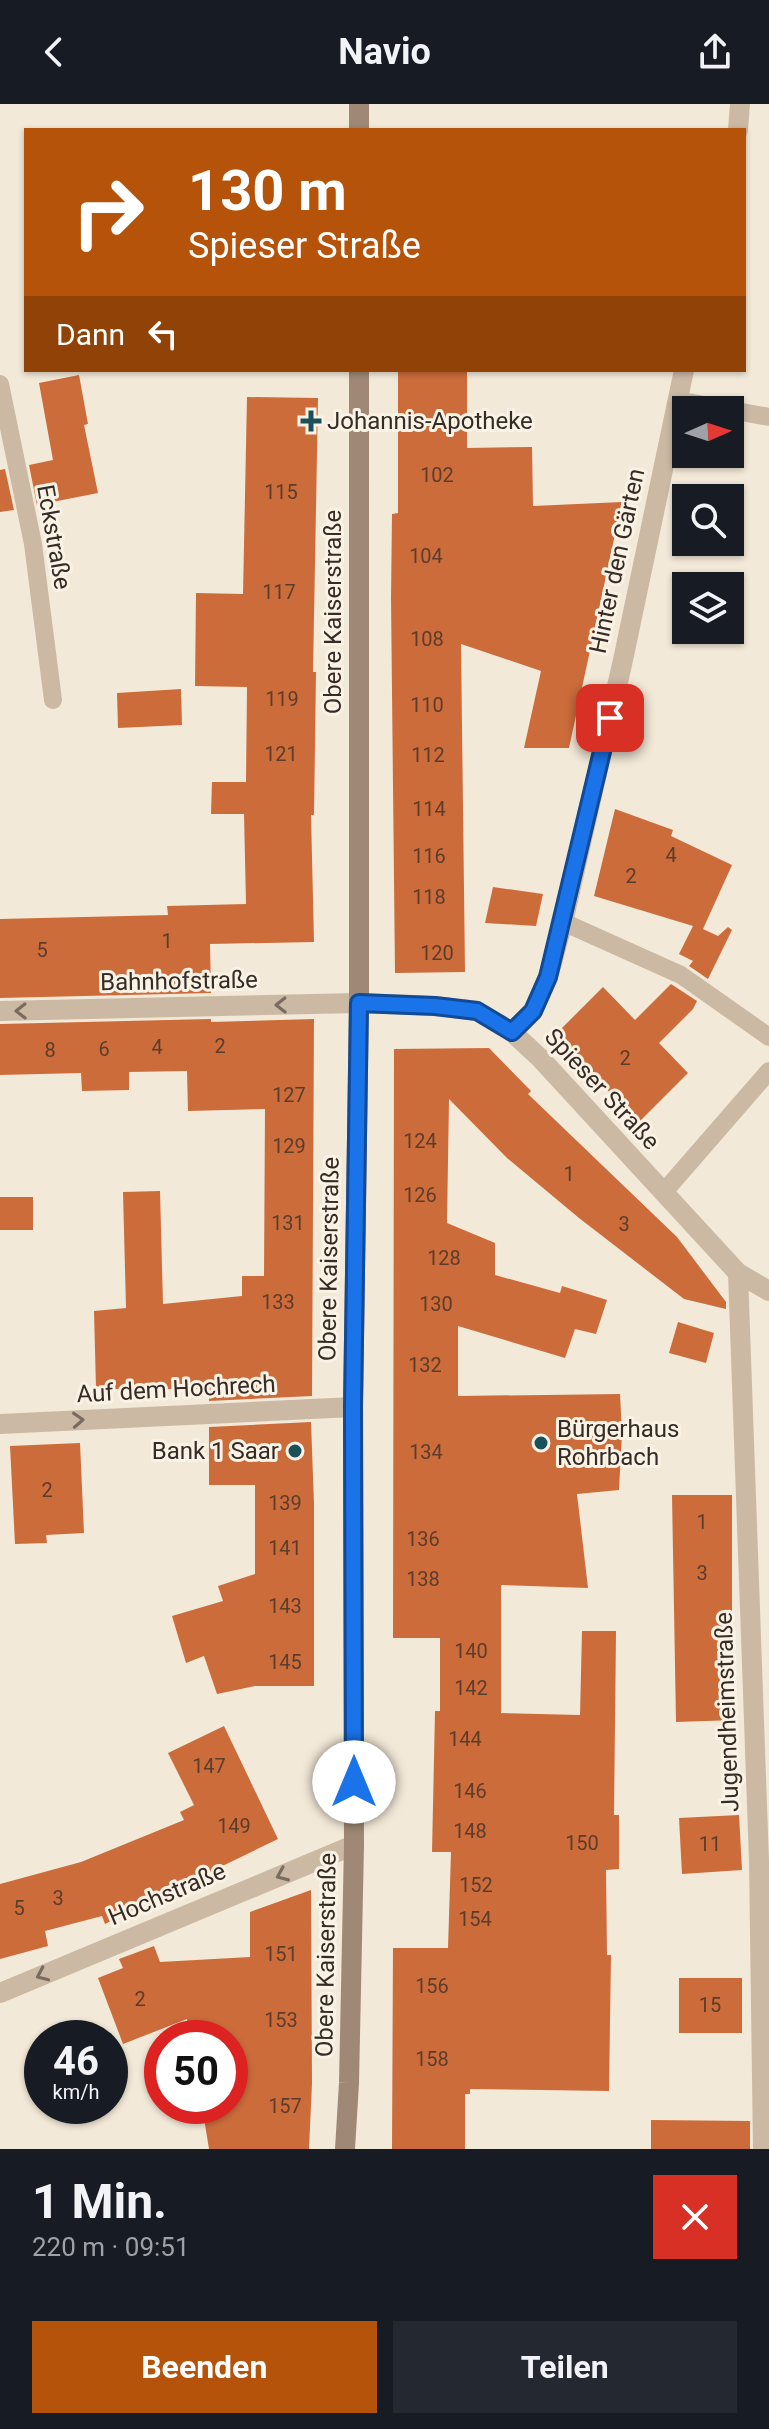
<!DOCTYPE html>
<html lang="de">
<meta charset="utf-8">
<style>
body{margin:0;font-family:Roboto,sans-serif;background:#242831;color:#f1f3f6;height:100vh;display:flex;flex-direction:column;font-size:30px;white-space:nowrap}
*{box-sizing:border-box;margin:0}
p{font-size:26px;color:#9ea1a6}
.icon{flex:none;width:44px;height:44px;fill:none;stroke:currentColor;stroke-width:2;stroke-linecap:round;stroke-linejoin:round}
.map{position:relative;height:2045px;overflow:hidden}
.details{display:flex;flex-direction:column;background:#171b24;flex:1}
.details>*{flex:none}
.guide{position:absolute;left:24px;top:24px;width:722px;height:244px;border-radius:0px;box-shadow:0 2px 6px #0004;background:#b45309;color:#fff;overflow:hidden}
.needle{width:52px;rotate:87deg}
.tools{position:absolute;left:672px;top:292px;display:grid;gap:16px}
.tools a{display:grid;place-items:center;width:72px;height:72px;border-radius:0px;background:#171b24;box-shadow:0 2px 6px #0004;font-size:40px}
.speed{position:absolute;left:24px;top:1916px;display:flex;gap:16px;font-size:40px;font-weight:700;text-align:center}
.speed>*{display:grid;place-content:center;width:104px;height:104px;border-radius:50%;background:#171b24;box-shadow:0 2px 6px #0004;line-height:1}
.speed small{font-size:20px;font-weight:400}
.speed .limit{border:12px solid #d22;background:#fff;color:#111}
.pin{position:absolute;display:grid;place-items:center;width:68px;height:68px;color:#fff;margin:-34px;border-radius:16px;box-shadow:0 4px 12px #0006}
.me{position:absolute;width:88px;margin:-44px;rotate:0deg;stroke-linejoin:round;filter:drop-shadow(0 0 6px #0008)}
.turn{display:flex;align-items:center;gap:28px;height:168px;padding:0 32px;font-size:36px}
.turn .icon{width:104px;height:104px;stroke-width:2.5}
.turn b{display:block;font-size:56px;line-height:68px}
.then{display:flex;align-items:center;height:76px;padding:0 32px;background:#0003;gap:16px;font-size:30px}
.round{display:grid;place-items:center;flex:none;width:84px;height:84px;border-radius:0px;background:#242831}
.head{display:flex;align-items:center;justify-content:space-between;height:136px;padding:0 32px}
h1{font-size:48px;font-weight:700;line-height:60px}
.primary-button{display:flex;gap:16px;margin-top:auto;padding:16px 32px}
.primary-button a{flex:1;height:92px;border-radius:0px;background:#b45309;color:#fff;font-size:32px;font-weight:700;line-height:92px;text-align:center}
.primary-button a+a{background:#242831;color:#f1f3f6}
header{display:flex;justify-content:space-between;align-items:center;height:104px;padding:0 32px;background:#171b24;font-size:36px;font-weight:700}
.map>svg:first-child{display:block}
.building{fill:#cd6c3b}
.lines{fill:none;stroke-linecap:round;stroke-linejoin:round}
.service{stroke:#cbb9a4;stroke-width:18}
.minor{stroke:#cbb9a4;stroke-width:20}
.secondary{stroke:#9f8875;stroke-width:20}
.oneway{stroke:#796b5f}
.route-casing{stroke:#114b97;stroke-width:20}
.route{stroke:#1a73e8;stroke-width:14}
.poi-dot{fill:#19505a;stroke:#faf2e5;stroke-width:3}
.labels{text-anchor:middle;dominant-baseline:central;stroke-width:6;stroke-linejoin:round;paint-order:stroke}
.number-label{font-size:20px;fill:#5c3c2b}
.poi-label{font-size:24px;fill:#362c26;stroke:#faf2e5;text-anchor:start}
.street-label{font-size:24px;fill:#362c26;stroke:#faf2e5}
</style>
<header><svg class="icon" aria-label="back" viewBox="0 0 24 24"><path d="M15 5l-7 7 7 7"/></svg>Navio<svg class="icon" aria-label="share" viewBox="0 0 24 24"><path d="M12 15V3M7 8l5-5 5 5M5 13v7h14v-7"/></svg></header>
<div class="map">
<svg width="769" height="2045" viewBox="0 0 769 2045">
<rect width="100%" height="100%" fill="#f3e9d8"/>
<g class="building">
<polygon points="398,266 467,266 467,344 532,343 533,402 622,398 569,644 524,644 541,567 461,540 465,868 395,869 391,494 392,410 398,409"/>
<polygon points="79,271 88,320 84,321 98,389 37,401 29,361 53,356 39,279"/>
<polygon points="247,293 318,294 313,568 316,568 314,711 311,711 314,838 210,840 211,889 0,894 0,815 168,811 167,802 246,800 244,710 211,710 212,678 246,678 247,583 195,582 196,489 243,490"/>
<polygon points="5,365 14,406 0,408 0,366"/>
<polygon points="181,585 182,621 118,624 117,589"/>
<polygon points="615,705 673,726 671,732 732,761 703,825 718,832 728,823 732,826 708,875 689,862 693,857 679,850 693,822 594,792"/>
<polygon points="493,783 543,790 536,822 485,819"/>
<polygon points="671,880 697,897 693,905 659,939 688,969 639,1018 554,932 603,883 635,916"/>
<polygon points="211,915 211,918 314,915 312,1292 209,1297 209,1285 96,1285 94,1207 126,1204 123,1088 160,1087 163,1200 242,1192 242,1172 264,1172 265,1005 188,1007 187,967 129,968 129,986 82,987 81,969 0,971 0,920"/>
<polygon points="489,944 531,987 528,990 677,1133 726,1198 726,1205 684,1195 579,1114 507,1054 449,995 447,1119 495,1139 495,1171 560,1189 562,1182 607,1196 596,1230 575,1225 565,1254 458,1222 458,1292 620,1290 622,1329 619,1386 577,1390 588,1484 501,1481 501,1609 580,1611 582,1527 616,1527 614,1711 619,1711 619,1765 606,1766 607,1851 611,1851 609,1987 470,1985 470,1990 465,1990 465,2045 392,2045 393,1844 448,1844 451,1748 432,1748 435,1607 440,1607 440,1534 393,1534 394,945"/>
<rect x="0" y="1093" width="33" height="33"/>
<polygon points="678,1218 714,1229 706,1259 669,1249"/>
<polygon points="311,1318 314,1400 314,1582 255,1582 217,1590 204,1552 186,1559 172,1512 223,1497 218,1482 255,1470 255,1381 209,1381 209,1323"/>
<polygon points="80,1339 84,1429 46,1431 47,1439 15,1440 10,1342"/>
<polygon points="672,1391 732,1391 732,1511 736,1616 676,1618"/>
<polygon points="224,1622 278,1735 183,1781 137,1800 139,1803 105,1820 102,1812 45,1827 48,1842 0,1855 0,1780 81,1758 184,1716 180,1708 194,1701 168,1649"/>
<polygon points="739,1711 742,1766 682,1770 679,1714"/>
<polygon points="311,1786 312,1979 309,2045 209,2045 202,2002 230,2002 230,1934 190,1934 187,1915 123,1940 98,1874 123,1864 119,1855 154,1842 160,1858 250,1853 250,1808"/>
<rect x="679" y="1874" width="63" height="55"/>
<polygon points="651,2016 750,2017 750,2045 651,2045"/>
</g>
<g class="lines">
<g class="service">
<polyline points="0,280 33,440 53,596"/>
<polyline points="677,296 769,313"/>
<polyline points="563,818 681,871 769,933"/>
<polyline points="663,1089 769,967"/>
</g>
<g class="minor">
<polyline points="738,26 740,0"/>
<polyline points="0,907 359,899 435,902 477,907 512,928 540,954 738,1169 769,1187"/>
<polyline points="512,928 533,907 548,873 563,818 623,556 684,266"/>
<polyline points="738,1169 759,1757 763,2045"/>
<polyline points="0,1320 353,1303"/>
<polyline points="0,1889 354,1741"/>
</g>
<g class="secondary">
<polyline points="359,26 359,0"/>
<polyline points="345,2045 349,1979 354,1741 353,1303 359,899 359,266"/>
</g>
</g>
<defs><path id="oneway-chevron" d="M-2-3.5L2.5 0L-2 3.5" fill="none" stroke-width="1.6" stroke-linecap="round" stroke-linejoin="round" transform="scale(2)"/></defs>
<g class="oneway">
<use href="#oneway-chevron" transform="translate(281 901) rotate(179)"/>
<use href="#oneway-chevron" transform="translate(21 907) rotate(179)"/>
<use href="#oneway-chevron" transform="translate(78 1316) rotate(-3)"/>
<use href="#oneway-chevron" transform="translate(282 1771) rotate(157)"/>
<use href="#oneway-chevron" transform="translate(42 1871) rotate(156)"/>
</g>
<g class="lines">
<g class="route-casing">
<polyline id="route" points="354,1678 353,1303 359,899 435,902 477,907 512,928 533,907 548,873 610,614"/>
</g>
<use href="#route" class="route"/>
</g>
<g class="poi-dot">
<path d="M307 305h8v8h8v8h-8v8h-8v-8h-8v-8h8z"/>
<circle cx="541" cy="1339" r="8"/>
<circle cx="295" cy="1347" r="8"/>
</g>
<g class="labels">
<g class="number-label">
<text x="437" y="371">102</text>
<text x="281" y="388">115</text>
<text x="426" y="452">104</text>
<text x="279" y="488">117</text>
<text x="427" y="535">108</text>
<text x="282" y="595">119</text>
<text x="427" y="601">110</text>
<text x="281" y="650">121</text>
<text x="428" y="651">112</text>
<text x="429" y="705">114</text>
<text x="671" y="751">4</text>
<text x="429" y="752">116</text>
<text x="631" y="772">2</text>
<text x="429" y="793">118</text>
<text x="167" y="837">1</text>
<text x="42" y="846">5</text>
<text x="437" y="849">120</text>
<text x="220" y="942">2</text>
<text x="157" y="943">4</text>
<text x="104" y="945">6</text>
<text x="50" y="946">8</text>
<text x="625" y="954">2</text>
<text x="289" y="991">127</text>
<text x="420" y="1037">124</text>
<text x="289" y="1042">129</text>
<text x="569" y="1070">1</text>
<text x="420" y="1091">126</text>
<text x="288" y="1119">131</text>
<text x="624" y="1120">3</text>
<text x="444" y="1154">128</text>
<text x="278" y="1198">133</text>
<text x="436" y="1200">130</text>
<text x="425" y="1261">132</text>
<text x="426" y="1348">134</text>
<text x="47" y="1386">2</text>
<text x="285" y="1399">139</text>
<text x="702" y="1418">1</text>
<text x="423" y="1435">136</text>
<text x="285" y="1444">141</text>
<text x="702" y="1469">3</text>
<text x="423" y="1475">138</text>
<text x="285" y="1502">143</text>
<text x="471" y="1547">140</text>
<text x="285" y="1558">145</text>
<text x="471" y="1584">142</text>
<text x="465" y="1635">144</text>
<text x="209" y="1662">147</text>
<text x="470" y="1687">146</text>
<text x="234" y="1722">149</text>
<text x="470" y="1727">148</text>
<text x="582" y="1739">150</text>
<text x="710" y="1740">11</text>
<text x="476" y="1781">152</text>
<text x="58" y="1794">3</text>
<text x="19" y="1804">5</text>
<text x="475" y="1815">154</text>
<text x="281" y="1850">151</text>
<text x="432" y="1882">156</text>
<text x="140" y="1895">2</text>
<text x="710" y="1901">15</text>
<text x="281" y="1916">153</text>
<text x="432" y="1955">158</text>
<text x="285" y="2002">157</text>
</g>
<g class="poi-label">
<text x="327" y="317">Johannis-Apotheke</text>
<text x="557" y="1325">Bürgerhaus<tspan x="557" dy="28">Rohrbach</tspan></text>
<text x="279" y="1347" text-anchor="end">Bank 1 Saar</text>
</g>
<g class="street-label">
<text transform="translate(54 433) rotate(80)">Eckstraße</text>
<text transform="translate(617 457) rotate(-78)">Hinter den Gärten</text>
<text transform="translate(333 508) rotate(-90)">Obere Kaiserstraße</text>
<text transform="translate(179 877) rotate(-1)">Bahnhofstraße</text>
<text transform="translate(602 985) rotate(47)">Spieser Straße</text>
<text transform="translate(329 1155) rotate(-89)">Obere Kaiserstraße</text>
<text transform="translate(176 1285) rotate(-3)">Auf dem Hochrech</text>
<text transform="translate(727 1608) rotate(-92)">Jugendheimstraße</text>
<text transform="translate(167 1790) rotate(-23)">Hochstraße</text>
<text transform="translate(326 1851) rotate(-89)">Obere Kaiserstraße</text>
</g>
</g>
</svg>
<div class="tools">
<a><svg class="needle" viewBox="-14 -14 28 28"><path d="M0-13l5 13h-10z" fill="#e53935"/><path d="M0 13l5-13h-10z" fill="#9ea1a6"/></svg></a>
<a><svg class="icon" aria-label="search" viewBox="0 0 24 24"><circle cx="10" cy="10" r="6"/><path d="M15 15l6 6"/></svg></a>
<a><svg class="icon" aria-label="layers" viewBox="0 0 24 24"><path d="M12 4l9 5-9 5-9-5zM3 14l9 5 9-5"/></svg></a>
</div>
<div class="speed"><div>46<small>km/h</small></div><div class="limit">50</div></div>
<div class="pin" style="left:610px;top:614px;background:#d93025"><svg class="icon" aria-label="arrive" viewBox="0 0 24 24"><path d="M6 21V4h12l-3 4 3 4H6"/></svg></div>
<svg class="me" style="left:354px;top:1678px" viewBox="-20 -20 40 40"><circle r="19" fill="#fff"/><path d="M0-13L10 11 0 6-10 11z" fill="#1a73e8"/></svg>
<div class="guide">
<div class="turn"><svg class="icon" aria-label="right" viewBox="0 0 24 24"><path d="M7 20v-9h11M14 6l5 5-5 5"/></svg><div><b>130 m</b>Spieser Straße</div></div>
<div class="then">Dann<svg class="icon" aria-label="left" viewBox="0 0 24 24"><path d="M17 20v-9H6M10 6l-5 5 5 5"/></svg></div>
</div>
</div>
<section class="details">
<div class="head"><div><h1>1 Min.</h1><p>220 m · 09:51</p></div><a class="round" style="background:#d93025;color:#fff"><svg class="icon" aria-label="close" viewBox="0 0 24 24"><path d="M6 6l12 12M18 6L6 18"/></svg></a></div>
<div class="primary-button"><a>Beenden</a><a>Teilen</a></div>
</section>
